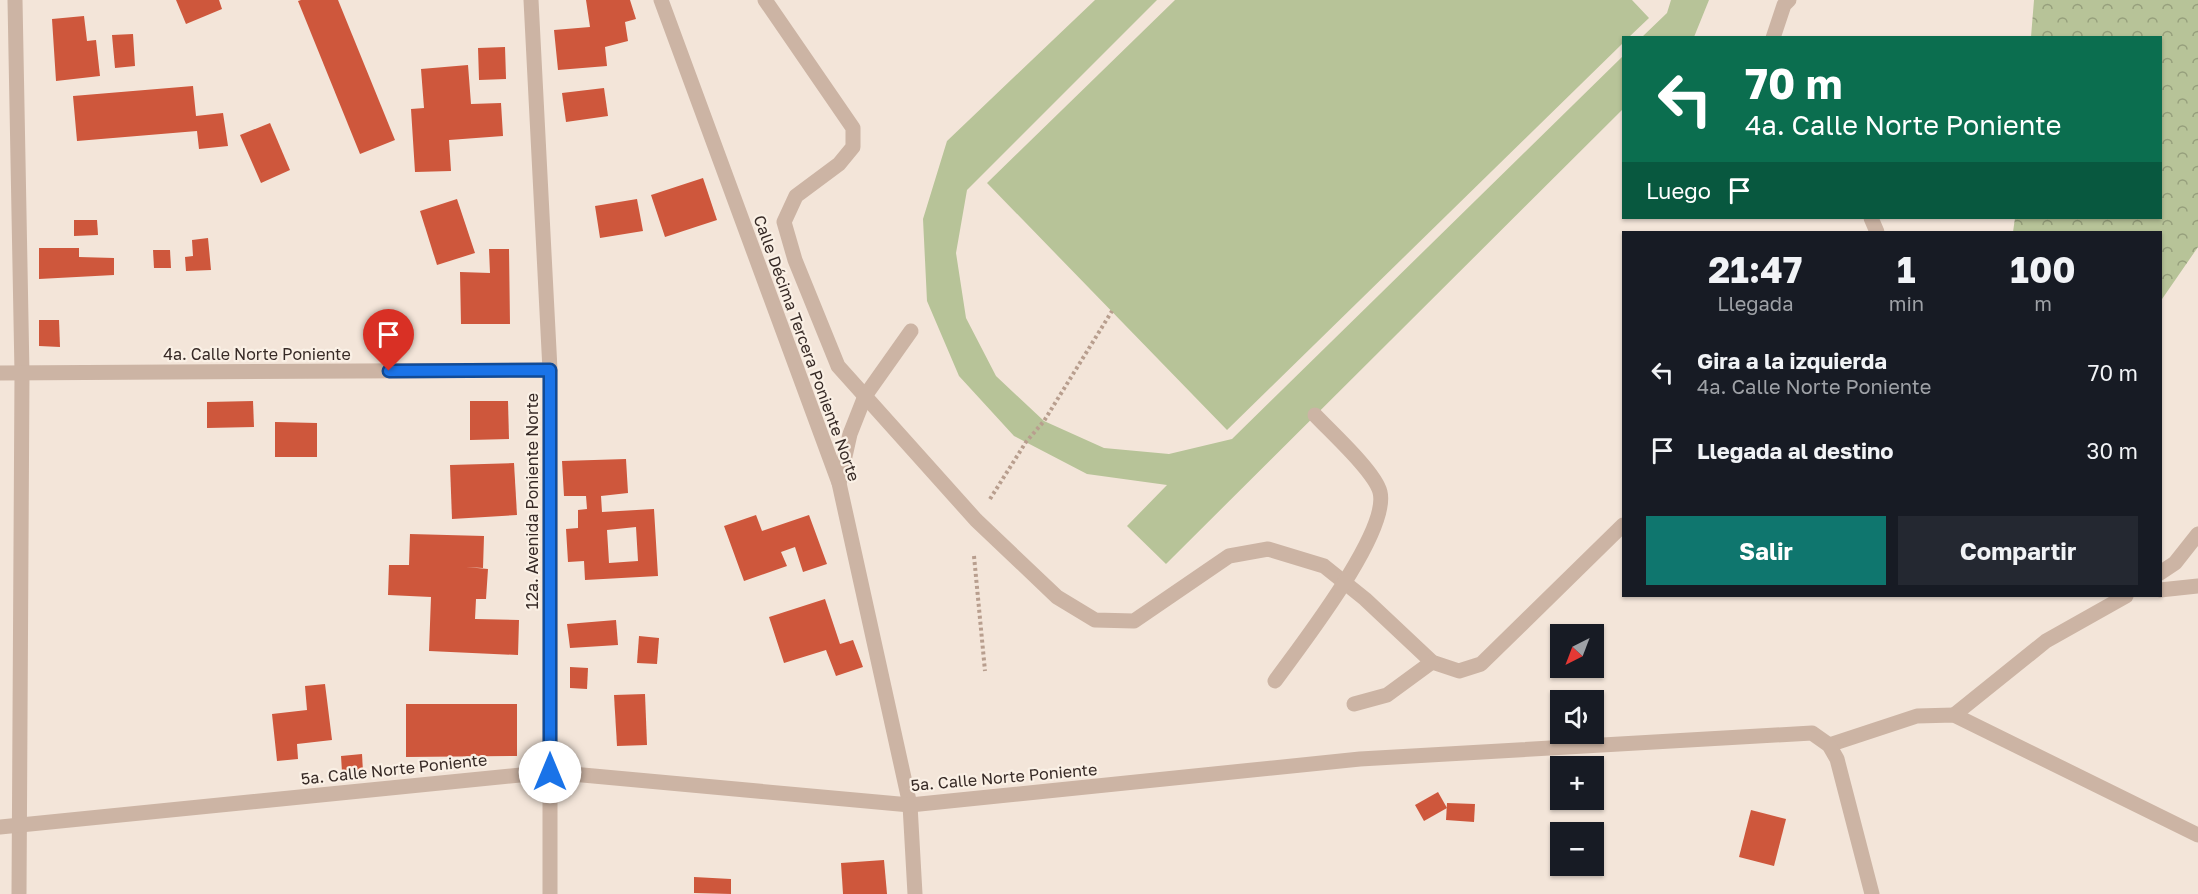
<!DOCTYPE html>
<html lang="es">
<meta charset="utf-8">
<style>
body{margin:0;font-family:"Golos Text",sans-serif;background:#242831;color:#f1f3f6;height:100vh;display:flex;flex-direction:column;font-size:22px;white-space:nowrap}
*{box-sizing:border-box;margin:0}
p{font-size:20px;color:#9ea1a6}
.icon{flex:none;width:33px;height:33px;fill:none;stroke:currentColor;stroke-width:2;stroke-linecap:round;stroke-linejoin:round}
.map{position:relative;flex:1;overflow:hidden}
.details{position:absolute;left:1622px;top:231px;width:540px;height:366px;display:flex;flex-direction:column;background:#171b24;border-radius:0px;box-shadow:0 2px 4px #0004}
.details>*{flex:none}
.guide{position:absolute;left:1622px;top:36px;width:540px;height:183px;border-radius:0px;box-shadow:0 2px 4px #0004;background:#0b6e4f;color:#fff;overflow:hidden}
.needle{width:39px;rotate:222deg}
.controls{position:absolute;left:1550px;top:624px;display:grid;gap:12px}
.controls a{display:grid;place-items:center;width:54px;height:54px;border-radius:0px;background:#171b24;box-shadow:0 2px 4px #0004;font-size:30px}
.pin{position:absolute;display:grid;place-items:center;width:51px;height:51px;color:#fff;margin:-62px -26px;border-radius:50% 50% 50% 0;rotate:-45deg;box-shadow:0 0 6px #0007}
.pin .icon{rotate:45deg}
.me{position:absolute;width:66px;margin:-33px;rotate:0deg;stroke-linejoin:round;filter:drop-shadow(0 0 4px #0008)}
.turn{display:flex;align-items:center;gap:21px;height:126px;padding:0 24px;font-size:27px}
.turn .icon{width:78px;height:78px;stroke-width:2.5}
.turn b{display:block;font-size:42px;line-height:51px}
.then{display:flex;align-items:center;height:57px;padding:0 24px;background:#0003;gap:12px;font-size:22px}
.eta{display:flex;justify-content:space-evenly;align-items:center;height:102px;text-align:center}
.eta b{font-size:36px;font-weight:700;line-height:42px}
.primary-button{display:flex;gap:12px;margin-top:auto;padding:12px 24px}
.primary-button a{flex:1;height:69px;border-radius:0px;background:#0f766e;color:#fff;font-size:24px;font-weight:700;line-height:69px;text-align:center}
.primary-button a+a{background:#242831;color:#f1f3f6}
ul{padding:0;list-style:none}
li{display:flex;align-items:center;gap:18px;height:78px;padding:0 24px}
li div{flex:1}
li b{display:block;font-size:22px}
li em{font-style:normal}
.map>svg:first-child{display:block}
.grass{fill:#b7c398}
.forest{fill:url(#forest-crowns)}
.building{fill:#ce573c;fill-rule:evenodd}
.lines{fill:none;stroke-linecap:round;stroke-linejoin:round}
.path{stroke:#b89e8e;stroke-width:4;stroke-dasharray:3 3;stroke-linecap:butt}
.service{stroke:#ccb4a4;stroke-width:15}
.minor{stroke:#ccb4a4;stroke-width:15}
.route-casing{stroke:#114b97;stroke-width:15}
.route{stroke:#1a73e8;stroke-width:10}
.labels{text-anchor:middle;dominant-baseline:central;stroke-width:4.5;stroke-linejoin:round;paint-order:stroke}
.street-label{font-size:16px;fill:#372a26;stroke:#faf0e5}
</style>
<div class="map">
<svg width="2198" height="894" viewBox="0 0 2198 894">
<defs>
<pattern id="forest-crowns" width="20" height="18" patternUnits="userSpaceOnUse" patternTransform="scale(1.5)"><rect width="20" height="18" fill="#b7c398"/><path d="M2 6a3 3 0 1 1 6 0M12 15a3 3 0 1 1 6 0" fill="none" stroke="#969f7c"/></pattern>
</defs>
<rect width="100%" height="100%" fill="#f3e5d9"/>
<g class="grass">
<polygon points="1095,0 1157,0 967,190 956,253 966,318 996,376 1044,421 1104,448 1169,454 1232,439 1623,56 1623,109 1166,564 1127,526 1167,485 1087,474 1014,436 959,376 927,301 923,219 947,141"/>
<polygon points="1175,0 1632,0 1649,18 1629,37 1623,38 1623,43 1227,430 987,183"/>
<polygon points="1671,0 1709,0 1694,37 1642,37 1667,13"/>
</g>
<polygon class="forest" points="2034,0 2198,0 2198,247 2160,302 2160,232 2013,232 2015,218 2160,218 2160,38 2031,37"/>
<g class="building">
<polygon points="176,0 219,0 222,9 186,24"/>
<polygon points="301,0 338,0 395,140 360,154 298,1"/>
<polygon points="586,0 630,0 636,19 625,22 628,41 605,47 607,66 558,70 554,30 590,27"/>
<polygon points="84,16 87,41 96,40 100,76 56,81 52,19"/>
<polygon points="133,34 135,66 115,68 112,35"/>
<polygon points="505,47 506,79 479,80 478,48"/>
<polygon points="468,65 471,104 501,103 503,136 449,140 451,171 415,172 411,109 424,108 421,69"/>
<polygon points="193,86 196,116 223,113 228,146 199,149 197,131 77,141 73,96"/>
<polygon points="604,88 608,116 566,122 562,93"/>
<polygon points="270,123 290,170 261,183 240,135"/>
<polygon points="703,178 717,220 665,237 651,195"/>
<polygon points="457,199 475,253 437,265 420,211"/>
<polygon points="637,199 643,231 600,238 595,206"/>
<polygon points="74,220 97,220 98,235 74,236"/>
<polygon points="208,238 211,270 186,271 185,257 193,256 192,240"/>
<polygon points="39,248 79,248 79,257 114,258 114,275 39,279"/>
<polygon points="489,249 509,249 510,324 461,324 460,272 490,273"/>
<polygon points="153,250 170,250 171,268 154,268"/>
<polygon points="39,320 59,320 60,347 39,346"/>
<polygon points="253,401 254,427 207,428 207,402"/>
<polygon points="470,401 508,401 509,439 470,440"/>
<polygon points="275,422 317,423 317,457 275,457"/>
<path d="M626,459L628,493L601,496L602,512L654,509L658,576L585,580L584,561L568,562L566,529L578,528V510L587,509L586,496H564L562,461ZM636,527L638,561L609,563L607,530Z"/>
<polygon points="514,463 517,515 452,519 450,465"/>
<polygon points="756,515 762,531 809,515 827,564 803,572 795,547 781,552 787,566 744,581 724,526"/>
<polygon points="410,534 484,536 483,568 466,567 488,569 486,599 476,599 475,619 519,620 518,655 429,651 431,597 388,595 389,565 409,565"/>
<polygon points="825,599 840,644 853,640 863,667 836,676 826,650 784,663 769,617"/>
<polygon points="616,620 618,645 570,648 567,624"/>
<polygon points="639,636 659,638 657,664 637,663"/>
<polygon points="570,667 588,668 587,689 570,688"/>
<polygon points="325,684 332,740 297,744 298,759 277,761 272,714 307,710 305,686"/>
<polygon points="645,694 647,745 617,746 614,695"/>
<polygon points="406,704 517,704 517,756 406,757"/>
<polygon points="362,754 363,771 342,772 341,756"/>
<polygon points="1438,792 1447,808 1424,821 1415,805"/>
<polygon points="1447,803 1475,804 1474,822 1446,820"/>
<polygon points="1751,810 1786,819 1774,866 1739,857"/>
<polygon points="884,860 887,894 843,894 841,863"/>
<polygon points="694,877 731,879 731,894 694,893"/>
</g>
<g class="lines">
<g class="path">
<polyline points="990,499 1026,442 1044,421 1112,311"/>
<polyline points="974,556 985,671"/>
</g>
<g class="service">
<polyline points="765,0 853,128 853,147 839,164 796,196 784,222 795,260 838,366 976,520 1057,597 1095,620 1134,621 1229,556 1268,549 1324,566 1365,599 1432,662 1459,671 1481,664 1623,525"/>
<polyline points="1773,38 1784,5 1789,0"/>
<polyline points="1871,218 1877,232"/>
<polyline points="839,483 850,434 865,396 911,331"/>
<path d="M1275,681C1300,646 1390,532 1380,492C1375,472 1331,432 1315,415"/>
<polyline points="1354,704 1387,695 1432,662"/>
</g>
<g class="minor">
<polyline points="15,0 22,373 19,894"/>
<polyline points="531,0 550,370 550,894"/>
<polyline points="661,0 839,483 910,805 915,894"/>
<polyline points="0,373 550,370"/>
<polyline points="2160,573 2175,563 2198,534"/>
<polyline points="2160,590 2198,586"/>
<polyline points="1954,715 2046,641 2126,596"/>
<polyline points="1829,745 1917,716 1954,715 2198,835"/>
<polyline points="0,827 550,772 910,805 1360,759 1812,733 1829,745 1837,759 1872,894"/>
</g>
</g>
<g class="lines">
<g class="route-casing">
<polyline id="route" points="389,371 550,370 550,772"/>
</g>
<use href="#route" class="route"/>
</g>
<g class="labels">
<g class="street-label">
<text transform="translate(807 348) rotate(70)">Calle Décima Tercera Poniente Norte</text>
<text x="257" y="354">4a. Calle Norte Poniente</text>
<text transform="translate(532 501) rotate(-90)">12a. Avenida Poniente Norte</text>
<text transform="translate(394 769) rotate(-6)">5a. Calle Norte Poniente</text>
<text transform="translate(1004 777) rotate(-5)">5a. Calle Norte Poniente</text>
</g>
</g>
</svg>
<div class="controls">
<a><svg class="needle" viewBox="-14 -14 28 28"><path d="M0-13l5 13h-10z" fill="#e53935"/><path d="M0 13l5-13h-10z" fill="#9ea1a6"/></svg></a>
<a><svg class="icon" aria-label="sound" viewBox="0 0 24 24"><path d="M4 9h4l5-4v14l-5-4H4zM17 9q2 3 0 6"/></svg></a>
<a>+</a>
<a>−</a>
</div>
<div class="pin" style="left:389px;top:371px;background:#d93025"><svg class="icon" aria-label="arrive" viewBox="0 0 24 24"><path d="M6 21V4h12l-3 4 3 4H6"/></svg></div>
<svg class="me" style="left:550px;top:772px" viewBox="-20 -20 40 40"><circle r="19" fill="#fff"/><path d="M0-13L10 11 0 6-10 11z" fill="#1a73e8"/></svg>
<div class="guide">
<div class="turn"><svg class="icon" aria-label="left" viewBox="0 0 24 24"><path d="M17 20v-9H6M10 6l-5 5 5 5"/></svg><div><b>70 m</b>4a. Calle Norte Poniente</div></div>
<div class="then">Luego<svg class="icon" aria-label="arrive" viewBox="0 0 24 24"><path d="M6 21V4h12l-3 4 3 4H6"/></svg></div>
</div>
<section class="details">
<div class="eta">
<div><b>21:47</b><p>Llegada</p></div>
<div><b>1</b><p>min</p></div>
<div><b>100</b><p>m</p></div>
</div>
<ul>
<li><svg class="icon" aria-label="left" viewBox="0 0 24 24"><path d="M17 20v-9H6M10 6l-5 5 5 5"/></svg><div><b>Gira a la izquierda</b><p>4a. Calle Norte Poniente</p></div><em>70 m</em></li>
<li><svg class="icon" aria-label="arrive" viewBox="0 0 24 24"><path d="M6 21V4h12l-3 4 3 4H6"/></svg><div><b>Llegada al destino</b></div><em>30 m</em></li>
</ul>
<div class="primary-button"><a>Salir</a><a>Compartir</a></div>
</section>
</div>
